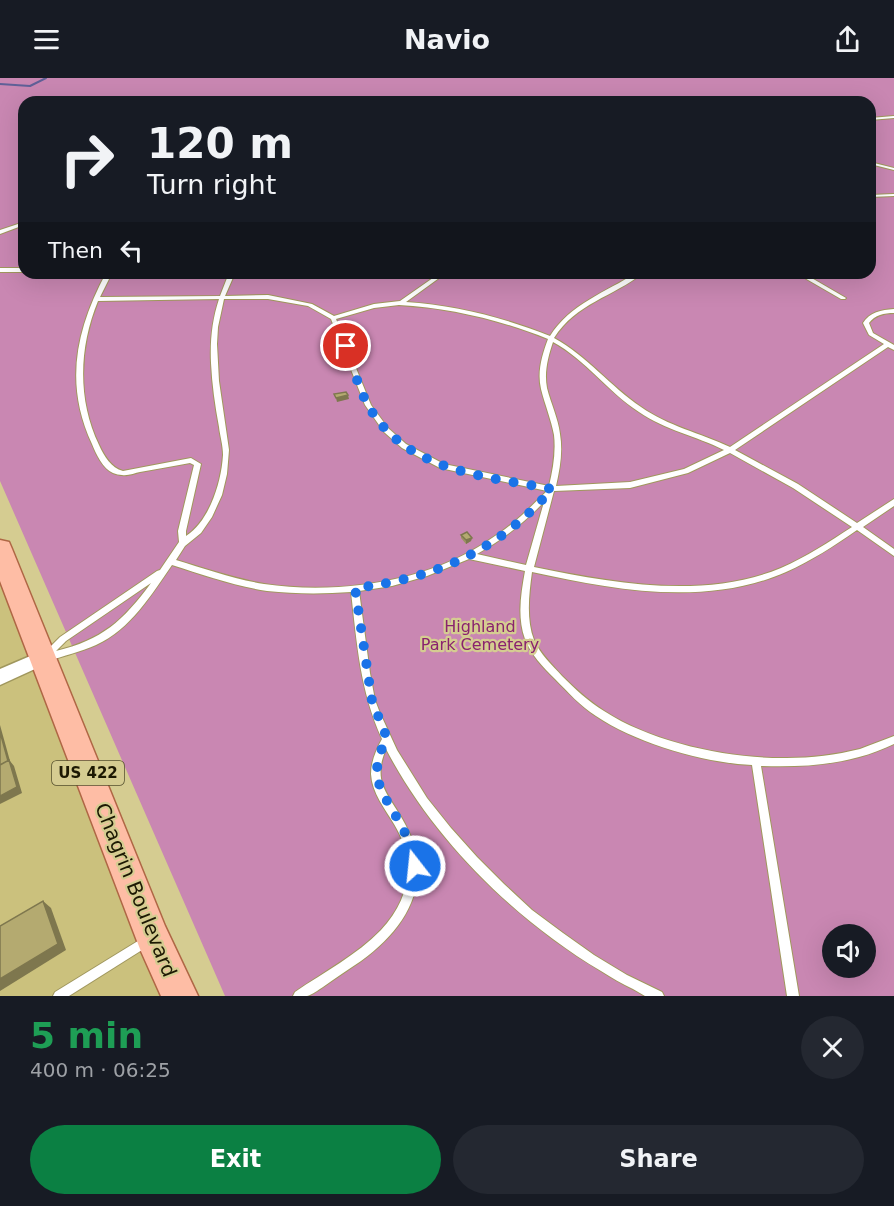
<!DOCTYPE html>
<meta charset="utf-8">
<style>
body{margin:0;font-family:"DejaVu Sans",sans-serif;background:#242831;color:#f1f3f6;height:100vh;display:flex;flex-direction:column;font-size:22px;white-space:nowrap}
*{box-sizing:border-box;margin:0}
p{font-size:20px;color:#9ea1a6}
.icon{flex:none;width:33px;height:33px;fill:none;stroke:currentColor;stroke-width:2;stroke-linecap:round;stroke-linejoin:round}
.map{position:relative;height:918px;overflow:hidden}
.side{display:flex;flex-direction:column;background:#171b24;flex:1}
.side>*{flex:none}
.guide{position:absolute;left:18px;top:18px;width:858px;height:183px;border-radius:18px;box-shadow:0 6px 24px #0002;background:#171b24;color:#f1f3f6;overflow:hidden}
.controls{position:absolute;left:822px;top:846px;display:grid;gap:12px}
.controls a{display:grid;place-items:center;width:54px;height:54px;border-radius:50%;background:#171b24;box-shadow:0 6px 24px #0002;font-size:30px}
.pin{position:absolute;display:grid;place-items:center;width:51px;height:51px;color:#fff;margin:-26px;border:3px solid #fff;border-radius:50%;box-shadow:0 2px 6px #0007}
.me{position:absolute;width:66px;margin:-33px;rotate:344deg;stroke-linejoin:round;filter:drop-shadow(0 0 4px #0008)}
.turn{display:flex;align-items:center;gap:21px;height:126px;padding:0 30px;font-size:27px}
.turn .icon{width:78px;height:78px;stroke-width:2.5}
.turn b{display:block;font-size:42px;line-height:51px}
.then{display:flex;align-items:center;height:57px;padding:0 30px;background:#0003;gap:12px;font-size:22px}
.round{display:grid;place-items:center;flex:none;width:63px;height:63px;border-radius:32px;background:#242831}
.headline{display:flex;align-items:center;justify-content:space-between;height:102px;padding:0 30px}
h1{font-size:36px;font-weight:700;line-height:45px;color:#1e9e55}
.primary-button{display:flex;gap:12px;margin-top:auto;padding:12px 30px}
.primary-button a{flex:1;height:69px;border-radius:36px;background:#0b8043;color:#fff;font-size:24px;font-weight:700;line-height:69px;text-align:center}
.primary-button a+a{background:#242831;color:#f1f3f6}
header{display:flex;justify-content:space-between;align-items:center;height:78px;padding:0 30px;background:#171b24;font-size:27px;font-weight:700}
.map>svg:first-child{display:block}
.built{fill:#cbc17d}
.green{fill:#c987b2;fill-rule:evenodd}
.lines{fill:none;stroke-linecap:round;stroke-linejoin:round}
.stream{stroke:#5f6097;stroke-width:2}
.lane-casing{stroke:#a0975d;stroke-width:2}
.street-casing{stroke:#a0975d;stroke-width:3}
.primary-casing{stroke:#af6745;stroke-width:3}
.lane{fill:#fff;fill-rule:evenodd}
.street{fill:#fff;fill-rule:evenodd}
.primary{fill:#febda5;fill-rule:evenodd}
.wall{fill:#9b9260}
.shaded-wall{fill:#7e774e}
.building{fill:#b4aa70;stroke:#7e774e;stroke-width:1.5}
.route{stroke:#1a73e8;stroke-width:10;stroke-dasharray:0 18}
.labels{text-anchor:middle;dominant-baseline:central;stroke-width:4.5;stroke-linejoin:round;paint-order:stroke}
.shield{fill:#d5cc91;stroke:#544f2e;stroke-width:1.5}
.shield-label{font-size:15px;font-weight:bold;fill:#1d1903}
.park-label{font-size:16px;fill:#8a226f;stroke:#d5cc91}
.near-street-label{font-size:20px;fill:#1d1903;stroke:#d5cc91}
</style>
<header><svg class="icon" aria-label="menu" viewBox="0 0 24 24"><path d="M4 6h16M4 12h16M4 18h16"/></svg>Navio<svg class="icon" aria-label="share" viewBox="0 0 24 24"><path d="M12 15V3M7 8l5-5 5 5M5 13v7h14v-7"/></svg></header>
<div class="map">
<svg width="894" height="918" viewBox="0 0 894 918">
<rect width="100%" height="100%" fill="#d5cc91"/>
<polygon class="built" points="0,471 176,918 0,918"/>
<path class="green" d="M0,0H894V918H225L0,403ZM24,24H870V195H24ZM832,856H866V890H832Z"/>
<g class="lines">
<polyline class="stream" points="0,6 30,8 46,0"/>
<g class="lane-casing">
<g id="lane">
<polygon points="894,38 894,40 870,42 870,40"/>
<polygon points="870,84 894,90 894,92 870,86"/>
<polygon points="894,116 894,118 870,119 870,117"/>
<polygon points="24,144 24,147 0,156 0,152"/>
<rect x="0" y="190" width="24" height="4"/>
<path d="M106,195H112L100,219L220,218L229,195H235L225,218L268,217L312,226L334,238L374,226L400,223L440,195H446L406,224C455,227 505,240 550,258C570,226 606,214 636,195H643C613,219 576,225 554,260C587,278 610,308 641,329C668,348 700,355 730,369L884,266L869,257L863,245C870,234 881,232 894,231V235C884,235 875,237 869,245L873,255L894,267V272L888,269L735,372L798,406L857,445L894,421V428L863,449L894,471V478L857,452C834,468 811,483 786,494C706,529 614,512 532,494C529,516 526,541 534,562C540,576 552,587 562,598C575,611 588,623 604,633C653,665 730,681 787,680C812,680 836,677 860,671C871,667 883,662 894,658V666C883,671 871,676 859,679C827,688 794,689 761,688L799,918H787L752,687C704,685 636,665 596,638C580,628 568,614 555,601C543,589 531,577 525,561C517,539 521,515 525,493L469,481L427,498L392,508L359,513L370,595L375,622L380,635L397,672L427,720L451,750L477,779L504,806L532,832L563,855L594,877L627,897L662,914L664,918C658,918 651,918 645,918C641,916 637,913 633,911C622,906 612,900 601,893C514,841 433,761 386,671C371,706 390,717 405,746C435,802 408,849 361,883C348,892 335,900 323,909C318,912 312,917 307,918C303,918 298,918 293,918L295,914C324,894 357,877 381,852C410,821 417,783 394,746C385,731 372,715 371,696C371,684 376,672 382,661C360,613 357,566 351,514C323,516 295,516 267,513C235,508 203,497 172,487C151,517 131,551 96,567C80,574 64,578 47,583L44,582L42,577L60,559L157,493L160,492L179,464L178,453L194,387L190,385C174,388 157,391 140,394C135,395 128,398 122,397C119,397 116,396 113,395C103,391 96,376 92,366C64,306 76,251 106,195ZM219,221C212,242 210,263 211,285C212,306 215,328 219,349C220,358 223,367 223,377C222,393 218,410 211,426C205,439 198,450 186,458V453L201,386L191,380L123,393C111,390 104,378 99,367C77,321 79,269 98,223ZM224,221H268L308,228L331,241L365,327L384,354L402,370L440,390L547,413C538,421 530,430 521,438C512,446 502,454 492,460C430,504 338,517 264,506C234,501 205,491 176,482L185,468L201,455L212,439L222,417L227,396L229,372L219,303L217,266L218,249ZM399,227C450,230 501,242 548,261C542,277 537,294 541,311C545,327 551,341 554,357C556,374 553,391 549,408L444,386L406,366L388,350L371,327L336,241L374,230ZM553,264C586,282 608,314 639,334C665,352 696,358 724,372L684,391L630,404L556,408C560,391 563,374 560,356C558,340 551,326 547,310C544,294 548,279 553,264ZM730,375L793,410L852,449C829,464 806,479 781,490C704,522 612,505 534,489L554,413L630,410L688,395ZM544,424L526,487L477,476C502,462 524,445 544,424ZM151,505C123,543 102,562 56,573L66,563Z"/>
<polygon points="796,195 803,195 846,220 845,221 841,221"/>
<polygon points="146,858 150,859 151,863 150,867 69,918 53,918 55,914"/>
</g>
</g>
<g class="street-casing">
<polygon id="street" points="42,573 48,575 50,580 48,585 0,607 0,591"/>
</g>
<g class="primary-casing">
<polygon id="primary" points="0,462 9,464 12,471 165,848 198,918 161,918 140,871 0,503"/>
</g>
<use href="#lane" class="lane"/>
<use href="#street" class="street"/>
<use href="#primary" class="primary"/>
</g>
<polygon class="wall" points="461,457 472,460 471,463 466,466 461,460"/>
<g class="shaded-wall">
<polygon points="348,317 349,321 337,324 336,320"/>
<polygon points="472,460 471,463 466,466 466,462"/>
<polygon points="0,647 10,683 14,688 22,715 0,726"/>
<polygon points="43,823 51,830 66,872 0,913 0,901"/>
</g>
<g class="building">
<polygon points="346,314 348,317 336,320 334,316"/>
<polygon points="467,454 472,460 466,462 461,457"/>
<polygon points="0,654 8,683 0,687"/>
<polygon points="9,682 17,709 0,718 0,687"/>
<polygon points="43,823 58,866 0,901 0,848"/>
</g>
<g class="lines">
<path class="route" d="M346,268C353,288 358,310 369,329C407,394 485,398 552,411C497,474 436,500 355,510L372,623L387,660C366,699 382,713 401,747C408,760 412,774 415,788"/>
</g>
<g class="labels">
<rect class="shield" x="52" y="683" width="72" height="24" rx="4.5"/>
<g class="shield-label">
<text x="88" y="695">US 422</text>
</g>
<g class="park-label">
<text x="480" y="548">Highland<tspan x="480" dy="18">Park Cemetery</tspan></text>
</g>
<g class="near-street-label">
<text transform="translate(136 812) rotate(68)">Chagrin Boulevard</text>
</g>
</g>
</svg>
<div class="controls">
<a><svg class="icon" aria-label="sound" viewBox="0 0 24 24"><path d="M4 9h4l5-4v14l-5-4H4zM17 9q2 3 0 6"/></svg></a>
</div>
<div class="pin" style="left:346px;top:268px;background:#d93025"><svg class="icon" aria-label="arrive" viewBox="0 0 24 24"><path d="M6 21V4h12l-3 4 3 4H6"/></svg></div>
<svg class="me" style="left:415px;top:788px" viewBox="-20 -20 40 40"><circle r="17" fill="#1a73e8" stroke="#fff" stroke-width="3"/><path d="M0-11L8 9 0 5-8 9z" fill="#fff"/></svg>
<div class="guide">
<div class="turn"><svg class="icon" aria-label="right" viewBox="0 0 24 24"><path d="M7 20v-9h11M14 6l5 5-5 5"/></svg><div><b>120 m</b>Turn right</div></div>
<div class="then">Then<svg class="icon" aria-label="left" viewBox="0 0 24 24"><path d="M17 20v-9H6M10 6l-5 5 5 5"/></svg></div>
</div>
</div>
<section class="side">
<div class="headline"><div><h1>5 min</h1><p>400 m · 06:25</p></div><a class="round"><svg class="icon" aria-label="close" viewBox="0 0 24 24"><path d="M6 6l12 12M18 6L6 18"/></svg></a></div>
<div class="primary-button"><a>Exit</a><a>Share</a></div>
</section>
